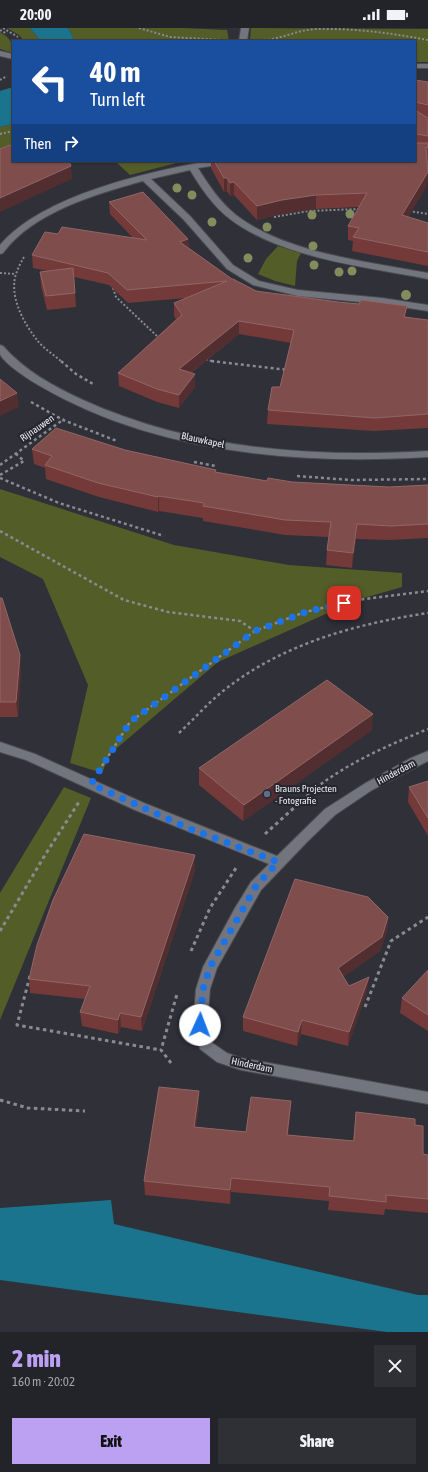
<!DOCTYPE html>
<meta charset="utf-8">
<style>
body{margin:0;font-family:"Asap Condensed",sans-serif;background:#2f3036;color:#f1f3f6;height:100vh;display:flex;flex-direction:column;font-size:15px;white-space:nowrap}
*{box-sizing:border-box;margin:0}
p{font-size:13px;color:#a3a4a8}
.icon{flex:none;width:22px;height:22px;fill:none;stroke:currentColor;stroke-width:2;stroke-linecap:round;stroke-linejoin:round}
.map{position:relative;height:1304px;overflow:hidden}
.side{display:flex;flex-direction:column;background:#23242a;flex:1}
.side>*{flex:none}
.banner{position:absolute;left:12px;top:12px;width:404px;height:122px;border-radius:0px;box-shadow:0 1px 3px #0004,0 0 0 1px #404147;background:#1a4fa0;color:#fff;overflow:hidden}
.pin{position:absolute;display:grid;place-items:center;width:34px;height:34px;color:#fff;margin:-17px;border-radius:8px;box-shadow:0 2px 6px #0006}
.me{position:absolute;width:44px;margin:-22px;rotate:2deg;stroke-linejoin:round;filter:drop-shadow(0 0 3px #0008)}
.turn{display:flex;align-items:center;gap:14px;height:84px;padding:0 12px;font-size:18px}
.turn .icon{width:52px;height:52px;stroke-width:2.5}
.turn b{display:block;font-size:28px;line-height:34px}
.then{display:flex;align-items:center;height:38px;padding:0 12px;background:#0003;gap:8px;font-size:15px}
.round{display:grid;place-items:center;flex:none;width:42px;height:42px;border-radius:0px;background:#2f3036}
.summary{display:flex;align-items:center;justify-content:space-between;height:68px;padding:0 12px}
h1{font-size:24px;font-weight:800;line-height:30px;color:#bca0f2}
.cta{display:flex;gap:8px;margin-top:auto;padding:8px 12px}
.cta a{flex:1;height:46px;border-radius:0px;background:#bca0f2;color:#111;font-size:16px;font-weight:800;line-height:46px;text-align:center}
.cta a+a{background:#2f3036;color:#f1f3f6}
.status{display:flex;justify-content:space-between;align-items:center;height:28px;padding:0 20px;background:#23242a;direction:ltr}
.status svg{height:11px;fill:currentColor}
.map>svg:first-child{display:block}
.green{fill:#535d28}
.water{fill:#1a748d}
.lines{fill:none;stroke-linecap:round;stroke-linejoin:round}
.minor-casing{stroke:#4a4b51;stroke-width:2}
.path-far2{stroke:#8a8b92;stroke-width:2;stroke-dasharray:2 2;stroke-linecap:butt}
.path-far1{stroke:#8a8b92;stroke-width:2.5;stroke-dasharray:3 3;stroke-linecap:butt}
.path{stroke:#8a8b92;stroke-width:3;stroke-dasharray:3.5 3.5;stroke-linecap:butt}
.minor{fill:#73757e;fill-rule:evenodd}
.tree{fill:#828c5d}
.wall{fill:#733a39}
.shaded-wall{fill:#522e30}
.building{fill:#804d4d;stroke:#916666}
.route{stroke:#1a73e8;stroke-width:7;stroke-dasharray:0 12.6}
.service-dot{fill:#5c6f8a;stroke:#25262e;stroke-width:1.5}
.labels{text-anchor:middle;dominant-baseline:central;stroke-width:4;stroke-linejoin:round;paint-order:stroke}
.street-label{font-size:10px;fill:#ebecf1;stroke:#25262e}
.poi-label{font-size:10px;fill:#ebecf1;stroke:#25262e;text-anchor:start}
</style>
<div class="status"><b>20:00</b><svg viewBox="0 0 49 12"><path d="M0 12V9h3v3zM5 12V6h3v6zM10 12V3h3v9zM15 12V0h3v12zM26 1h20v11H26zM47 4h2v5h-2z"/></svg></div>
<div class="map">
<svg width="428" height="1304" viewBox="0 0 428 1304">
<rect width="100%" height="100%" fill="#2f3038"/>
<g class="green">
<polygon points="7,0 30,0 41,13 24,13 19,7"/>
<polygon points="68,0 183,0 227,2 229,13 75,13"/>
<polygon points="251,0 428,1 428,34 415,34 415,13 250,13"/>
<path d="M0,4C10,10 13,14 13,25L0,21Z"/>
<polygon points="13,96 13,123 0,126 0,99"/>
<polygon points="115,133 180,133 180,134 130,147"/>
<polygon points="278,218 301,225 297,233 295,258 275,253 258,246 266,231"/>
<polygon points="0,461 174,517 289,537 402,545 402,559 357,572 218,634 110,726 102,745 70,735 88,657 43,551 0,529"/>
<polygon points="64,759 91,770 0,992 0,865"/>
</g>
<g class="water">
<polygon points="30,0 68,0 75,13 41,13"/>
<polygon points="13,59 13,96 0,99 0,63"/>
<polygon points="111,1172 114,1196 418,1267 428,1267 428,1304 387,1304 0,1252 0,1180"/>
</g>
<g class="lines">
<g class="minor-casing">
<g id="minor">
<polygon points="241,0 249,0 247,13 239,13"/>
<polygon points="0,23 13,26 13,31 0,28"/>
<rect x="415" y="36" width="13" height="4"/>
<path d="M209,133H228L224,136L198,140C209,158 220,174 236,187C285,225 369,234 428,245V251C366,239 281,230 230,191C213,178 201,160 190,142L151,151L190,188L233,237L259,253L298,262L382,270L428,277V283L382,276L298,268L253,257L227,241L184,192L143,153C96,166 33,184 3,225L0,226V217C43,167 147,144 209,133Z"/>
<path d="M0,317L3,318C25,343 53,358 83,372C191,421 311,430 428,423V429C299,437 154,425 40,358C31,353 3,335 0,326C0,324 0,319 0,317Z"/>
<polygon points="0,714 35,726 144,775 277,828 325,781 364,756 411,730 428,723 428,733 372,762 335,787 308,813 261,862 217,940 210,961 207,997 211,1014 227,1025 241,1030 428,1064 428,1076 241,1042 217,1034 200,1021 193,997 196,961 203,939 235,880 251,854 269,836 135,782 26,732 0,724"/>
</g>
</g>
<g class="path-far2">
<polyline points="3,0 18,9"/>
<polyline points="139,0 170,9 223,12"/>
<polyline points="0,2 7,6"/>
<path d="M264,12C282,11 297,2 315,1C353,0 391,5 428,12"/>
<polyline points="0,52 7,48"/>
<polyline points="0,106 13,103"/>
<polyline points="409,183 428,186"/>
<polyline points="274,189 309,183 359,181"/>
<path d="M24,229C21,234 18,240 16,246C9,268 23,294 37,312C43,320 54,327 62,334"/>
<polyline points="0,245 16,246"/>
<polyline points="113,260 116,269 159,310"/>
<polyline points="206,331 214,334"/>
</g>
<g class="path-far1">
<polyline points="61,333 76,346 93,356"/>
<polyline points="211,333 288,342"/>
<polyline points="31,374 63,392 117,413"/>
<polyline points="194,434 216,438"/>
<polyline points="0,437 64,391"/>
<polyline points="0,447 24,433 15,425"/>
<polyline points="297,448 351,452 428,451"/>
<polyline points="0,450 59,475 164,508"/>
<polyline points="0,503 124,572 168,584 240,593 255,603"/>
<path d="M179,705C194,691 207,676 223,663C282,616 355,596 428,585"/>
<polyline points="102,738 130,694 255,603 305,584 357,572 428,563"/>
<path d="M316,760C349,734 389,717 428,701"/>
</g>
<g class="path">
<polyline points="265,806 317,759"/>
<polyline points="0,903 45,827 79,774"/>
<polyline points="191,923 210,880 236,840"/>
<polyline points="30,948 17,997 161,1022"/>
<polyline points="365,979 391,913 428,889"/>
<polyline points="171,1035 161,1022 177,966"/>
<polyline points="0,1072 28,1080 85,1083"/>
</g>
<use href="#minor" class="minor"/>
</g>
<g class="tree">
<circle cx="177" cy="160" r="4.5"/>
<circle cx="192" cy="167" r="4.5"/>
<circle cx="350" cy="186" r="4.5"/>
<circle cx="312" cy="187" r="4.5"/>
<circle cx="212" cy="194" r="4.5"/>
<circle cx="267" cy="199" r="4.5"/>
<circle cx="313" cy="218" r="4.5"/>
<circle cx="248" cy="230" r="4.5"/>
<circle cx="314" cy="237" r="4.5"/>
<circle cx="352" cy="243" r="4.5"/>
<circle cx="339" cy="244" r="4.5"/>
<circle cx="406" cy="267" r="5"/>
</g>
<g class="wall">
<polygon points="415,52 428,54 428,135 427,134 428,144 427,157 408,189 428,195 428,238 352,223 353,213 348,212 348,198 359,179 316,181 282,186 257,192 234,167 230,168 227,163 224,164 211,140 211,133 415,133"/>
<polygon points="109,174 188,211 189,220 232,251 256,263 406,289 428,292 428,400 374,403 267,396 268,382 280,359 291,315 239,306 191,345 195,359 179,380 157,374 119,358 118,345 176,291 174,288 174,275 186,270 128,275 109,257 74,249 76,279 47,282 41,258 40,244 47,243 33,240 32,227 58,206 133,210 110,186"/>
<polygon points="32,421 125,422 216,442 216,445 267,453 389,459 428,457 428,510 390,512 356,511 352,540 326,537 327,522 329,509 285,507 203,493 203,490 159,483 158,484 99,469 46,451 45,440 34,436"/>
<polygon points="0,570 21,642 18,689 0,689"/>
<polygon points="372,702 243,793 199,757 199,740"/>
<polygon points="428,753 428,808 408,774 409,759"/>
<polygon points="195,827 195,842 142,1003 121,999 118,1006 82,998 80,984 85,971 30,965 29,951"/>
<polygon points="388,889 387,903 380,923 343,949 349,958 367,963 348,1018 301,1006 297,1018 243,1003 243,989"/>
<polygon points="428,942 428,1003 400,985 402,970"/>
<polygon points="199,1078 196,1099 246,1104 290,1087 288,1107 353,1113 356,1084 415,1097 423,1126 428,1127 428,1185 385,1181 384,1187 328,1182 329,1173 231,1164 230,1176 145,1167 144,1153"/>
</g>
<g class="shaded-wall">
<polygon points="71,138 72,151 0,184 0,170"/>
<polygon points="428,144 427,157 401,201 402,187"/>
<polygon points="224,150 227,150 227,163 224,164"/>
<polygon points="234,154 234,167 230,168 230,155"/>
<polygon points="316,167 316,181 282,186 257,192 257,178 282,172"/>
<polygon points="188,211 189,224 180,214"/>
<polygon points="407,278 406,291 404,289"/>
<polygon points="239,293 239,306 179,354 179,341"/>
<polygon points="195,346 195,359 179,380 179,367"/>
<polygon points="17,365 19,379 0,388 0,373"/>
<polygon points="159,468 159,483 158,484 158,469"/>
<polygon points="357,496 356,511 352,540 353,525"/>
<polygon points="20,627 21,642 18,689 16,674"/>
<polygon points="373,686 372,702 243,793 244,777"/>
<polygon points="195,827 195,842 142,1003 141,989"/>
<polygon points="388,889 387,903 380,923 336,954 338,940"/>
<polygon points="369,949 367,963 348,1018 349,1004"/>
<polygon points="120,985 121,999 118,1006 118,992"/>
<polygon points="302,992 301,1006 297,1018 298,1004"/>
<polygon points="199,1063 199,1078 194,1113 194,1099"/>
<polygon points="291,1073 290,1087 287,1121 287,1107"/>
<polygon points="231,1150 231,1164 230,1176 230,1162"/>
</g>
<g class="building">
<polygon points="415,52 428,54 428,77 415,74"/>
<polygon points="415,82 428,90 428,108 416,106 415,107"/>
<polygon points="415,110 416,115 428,115 428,120 426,119 428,144 402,187 428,195 428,224 353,209 359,200 348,198 367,165 316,167 282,172 257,178 234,154 230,155 227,150 224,150 214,133 415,133"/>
<polygon points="13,116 13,133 69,133 71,138 0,170 0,121"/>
<polygon points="143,164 188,211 180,214 232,251 233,251 256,263 338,274 359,276 361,272 407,278 404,289 428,292 428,386 375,390 268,382 272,359 280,359 294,302 239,293 179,341 195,346 179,367 157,361 118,345 182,287 174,275 227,253 127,262 108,245 32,227 45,204 58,206 62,199 147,212 109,174"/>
<polygon points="73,240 75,265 46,268 40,244"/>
<polygon points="0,351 17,365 0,373"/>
<polygon points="56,400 125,422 216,442 215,444 267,453 268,450 292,454 389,459 428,457 428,496 391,498 357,496 353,525 327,522 331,494 285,492 203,478 204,475 159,468 158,469 98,455 45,437 52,428 32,421"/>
<polygon points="0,570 2,570 20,627 16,674 0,674"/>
<polygon points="327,652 373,686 244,777 199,740"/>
<polygon points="428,753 428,790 409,759"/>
<polygon points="84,806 195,827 141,989 120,985 118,992 80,984 90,958 29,951 37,917 53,872"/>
<polygon points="295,851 368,869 388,889 382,909 338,940 349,958 369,949 349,1004 302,992 298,1004 243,989"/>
<polygon points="428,942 428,987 402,970"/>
<polygon points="159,1059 199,1063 194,1099 246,1104 251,1069 291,1073 287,1107 354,1113 356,1084 415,1091 415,1097 423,1098 423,1126 428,1127 428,1171 386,1167 386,1174 329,1168 330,1159 231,1150 230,1162 144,1153"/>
</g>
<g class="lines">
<polyline class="route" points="200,997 203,961 210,939 256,858 278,834 188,800 91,756 130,694 255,603 306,584 344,575"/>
</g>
<circle class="service-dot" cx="267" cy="766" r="4"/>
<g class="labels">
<g class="street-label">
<text transform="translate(37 400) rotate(-35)">Rijnauwen</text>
<text transform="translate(203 412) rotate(12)">Blauwkapel</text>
<text transform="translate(396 744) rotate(-28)">Hinderdam</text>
<text transform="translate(252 1037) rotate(12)">Hinderdam</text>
</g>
<g class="poi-label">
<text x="275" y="760">Brauns Projecten<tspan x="275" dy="12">- Fotografie</tspan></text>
</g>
</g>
</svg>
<div class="pin" style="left:344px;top:575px;background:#d93025"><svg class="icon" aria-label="arrive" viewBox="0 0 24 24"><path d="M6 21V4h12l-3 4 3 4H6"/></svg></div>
<svg class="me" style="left:200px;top:997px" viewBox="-20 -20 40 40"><circle r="19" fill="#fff"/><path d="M0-13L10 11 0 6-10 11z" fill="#1a73e8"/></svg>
<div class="banner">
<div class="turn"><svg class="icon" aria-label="left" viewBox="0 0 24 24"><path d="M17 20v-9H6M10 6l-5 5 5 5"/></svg><div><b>40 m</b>Turn left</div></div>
<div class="then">Then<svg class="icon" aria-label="right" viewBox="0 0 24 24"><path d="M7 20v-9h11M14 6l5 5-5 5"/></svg></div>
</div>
</div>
<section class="side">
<div class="summary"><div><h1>2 min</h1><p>160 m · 20:02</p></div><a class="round"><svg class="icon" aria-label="close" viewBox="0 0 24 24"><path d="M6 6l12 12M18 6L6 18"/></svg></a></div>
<div class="cta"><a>Exit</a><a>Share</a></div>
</section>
